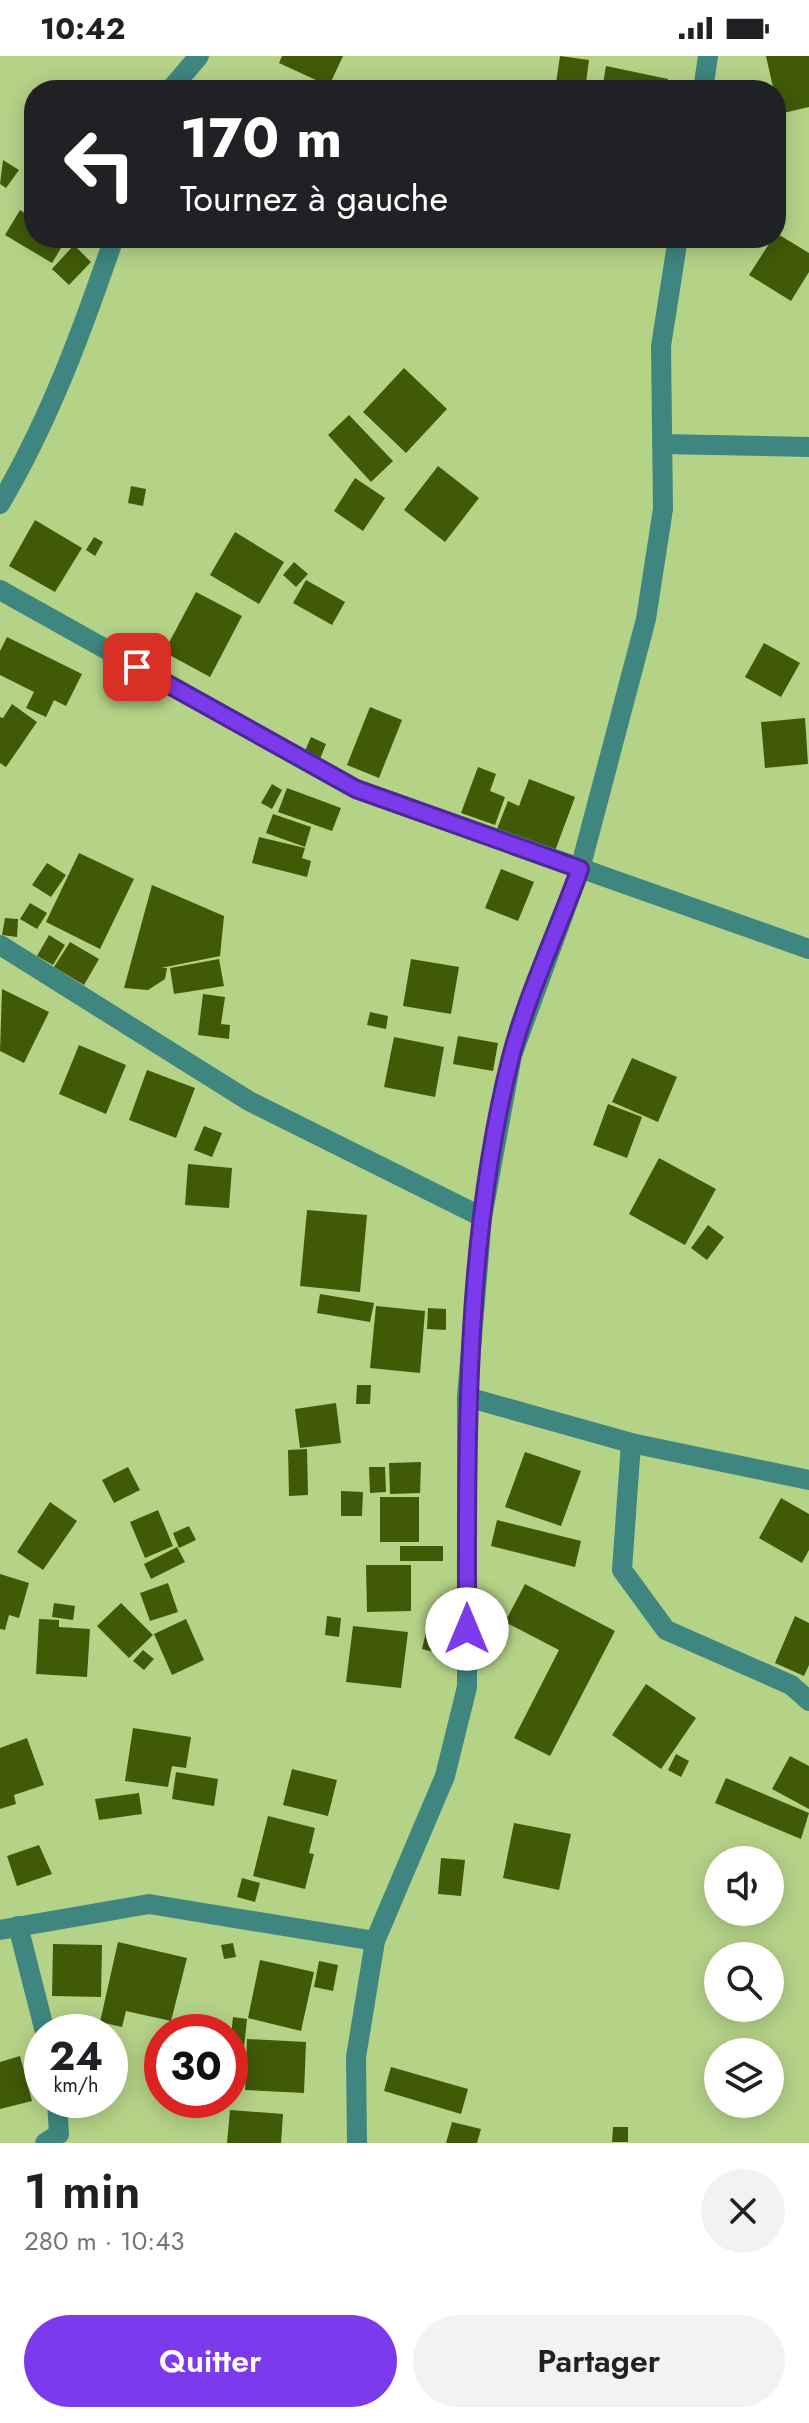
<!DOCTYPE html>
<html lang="fr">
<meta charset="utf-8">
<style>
body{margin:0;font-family:Jost,sans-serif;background:#f2f2f2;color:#202124;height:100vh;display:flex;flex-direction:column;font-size:30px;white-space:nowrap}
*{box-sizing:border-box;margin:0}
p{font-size:26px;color:#757577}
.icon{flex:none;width:44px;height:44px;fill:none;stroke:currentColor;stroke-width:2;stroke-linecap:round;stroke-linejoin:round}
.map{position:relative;height:2087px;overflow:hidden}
.details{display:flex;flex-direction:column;background:#fff;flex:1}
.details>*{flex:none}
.banner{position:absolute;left:24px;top:24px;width:762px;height:168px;border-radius:32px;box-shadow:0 4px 20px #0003;background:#202124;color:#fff;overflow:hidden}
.controls{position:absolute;left:704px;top:1790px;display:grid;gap:16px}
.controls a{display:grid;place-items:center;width:80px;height:80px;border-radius:50%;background:#fff;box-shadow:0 4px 20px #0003;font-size:40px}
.speed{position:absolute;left:24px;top:1958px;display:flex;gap:16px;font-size:40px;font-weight:700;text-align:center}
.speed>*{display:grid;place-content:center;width:104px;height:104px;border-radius:50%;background:#fff;box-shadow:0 4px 20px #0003;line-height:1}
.speed small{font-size:20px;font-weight:400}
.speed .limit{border:12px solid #d22;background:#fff;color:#111}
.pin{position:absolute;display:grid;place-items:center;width:68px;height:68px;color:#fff;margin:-34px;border-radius:16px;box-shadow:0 4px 12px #0006}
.me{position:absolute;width:88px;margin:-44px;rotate:0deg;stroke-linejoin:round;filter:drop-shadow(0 0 6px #0008)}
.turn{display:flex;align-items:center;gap:28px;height:168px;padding:0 24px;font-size:36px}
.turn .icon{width:104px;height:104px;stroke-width:2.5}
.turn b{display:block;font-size:56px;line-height:68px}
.round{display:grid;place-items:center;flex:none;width:84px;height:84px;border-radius:42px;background:#f2f2f2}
.headline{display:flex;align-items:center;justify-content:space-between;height:136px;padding:0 24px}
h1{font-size:48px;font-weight:600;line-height:60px}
.action{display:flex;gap:16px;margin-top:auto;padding:16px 24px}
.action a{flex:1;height:92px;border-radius:48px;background:#7c3aed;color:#fff;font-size:32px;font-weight:600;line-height:92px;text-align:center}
.action a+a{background:#f2f2f2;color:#202124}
.status{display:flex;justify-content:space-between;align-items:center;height:56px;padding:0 40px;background:#fff;direction:ltr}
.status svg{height:22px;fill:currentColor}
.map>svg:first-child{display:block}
.building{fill:#415a08}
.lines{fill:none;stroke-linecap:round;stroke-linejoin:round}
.minor{stroke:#3e867f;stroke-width:20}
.route-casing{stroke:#51269a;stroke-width:20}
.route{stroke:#7c3aed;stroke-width:14}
</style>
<div class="status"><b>10:42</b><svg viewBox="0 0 49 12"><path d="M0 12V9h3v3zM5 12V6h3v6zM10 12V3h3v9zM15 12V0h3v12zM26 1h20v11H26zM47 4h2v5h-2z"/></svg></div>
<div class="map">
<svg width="809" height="2087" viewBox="0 0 809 2087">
<rect width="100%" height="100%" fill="#b5d387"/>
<g class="building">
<polygon points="282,0 343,0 329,30 279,7"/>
<polygon points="560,0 589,4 585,34 555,34"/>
<polygon points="766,0 809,0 809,51 779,58"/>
<polygon points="606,10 668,23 666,34 602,34"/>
<polygon points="3,104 19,114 6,132 0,128"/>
<polygon points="20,154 34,163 34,182 67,182 52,207 5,179"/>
<polygon points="776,177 809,197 809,216 791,245 749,219"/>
<polygon points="74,189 91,206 69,229 52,213"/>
<polygon points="404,312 447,353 406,397 363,356"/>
<polygon points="349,359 393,405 371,426 328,379"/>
<polygon points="438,410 479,442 445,486 404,454"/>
<polygon points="355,422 385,442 363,475 334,455"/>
<polygon points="131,430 146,433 143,450 128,447"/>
<polygon points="35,464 82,492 55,536 9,510"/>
<polygon points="235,476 284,506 259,548 210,519"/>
<polygon points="94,481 103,486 95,500 86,494"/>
<polygon points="294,506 308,518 296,531 283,519"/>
<polygon points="306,524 345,546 332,569 293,547"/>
<polygon points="196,536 242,560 210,621 164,596"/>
<polygon points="7,581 82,618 66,650 54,644 46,661 26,652 34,636 0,619 0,595"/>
<polygon points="764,587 800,607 781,641 745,621"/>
<polygon points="12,648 37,666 6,711 0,707 0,661 3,662"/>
<polygon points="370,651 402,664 379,722 347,709"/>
<polygon points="805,662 808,708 765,712 761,666"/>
<polygon points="311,681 326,688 320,703 304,697"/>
<polygon points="478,711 496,718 490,735 505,741 495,769 461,757"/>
<polygon points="529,723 575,741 555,795 497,773 508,745 519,750"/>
<polygon points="272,728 282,734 272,753 261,747"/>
<polygon points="287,732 341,752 332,775 278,756"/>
<polygon points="273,758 311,771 305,791 266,777"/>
<polygon points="259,781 305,792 302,802 311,805 307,821 252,807"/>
<polygon points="79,797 134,823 100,893 46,866"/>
<polygon points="47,807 66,819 51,841 32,829"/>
<polygon points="501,813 534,826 518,865 485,852"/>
<polygon points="152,829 224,860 220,900 161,912 167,912 165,923 148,934 124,932"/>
<polygon points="30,847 47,857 37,873 20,863"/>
<polygon points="5,862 18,863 17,881 2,879"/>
<polygon points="49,879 65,889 53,909 37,900"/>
<polygon points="70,886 99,903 84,929 54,911"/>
<polygon points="219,903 224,930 174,938 170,912"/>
<polygon points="411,903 459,911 451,958 403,950"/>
<polygon points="2,933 49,956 24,1007 0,995"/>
<polygon points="203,938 225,941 221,968 230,969 229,983 198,979"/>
<polygon points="370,956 388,960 386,973 367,969"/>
<polygon points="458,980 498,987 493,1015 453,1008"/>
<polygon points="394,981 444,991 435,1041 384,1031"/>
<polygon points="79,989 126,1009 106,1058 59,1038"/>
<polygon points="632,1002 677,1021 658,1066 612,1046"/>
<polygon points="147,1014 195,1032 176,1082 129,1064"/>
<polygon points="608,1048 642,1061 627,1102 593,1089"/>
<polygon points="204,1070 222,1077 212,1101 194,1094"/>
<polygon points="659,1102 716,1133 685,1189 629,1158"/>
<polygon points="188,1108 232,1112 229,1152 185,1149"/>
<polygon points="307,1154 367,1159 360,1236 300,1230"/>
<polygon points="708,1169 724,1181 707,1204 691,1192"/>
<polygon points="320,1238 374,1247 370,1266 317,1257"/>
<polygon points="376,1250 425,1255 420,1317 370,1312"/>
<polygon points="428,1252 446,1253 446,1274 427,1273"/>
<polygon points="357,1329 371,1329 370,1348 356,1348"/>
<polygon points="336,1347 341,1387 300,1392 295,1353"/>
<polygon points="307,1393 308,1439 289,1440 288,1394"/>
<polygon points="525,1396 581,1415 561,1470 505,1451"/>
<polygon points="421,1406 420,1437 390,1438 389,1407"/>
<polygon points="128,1411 140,1434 114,1447 102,1424"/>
<polygon points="369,1411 385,1411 386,1436 370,1437"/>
<polygon points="341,1435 363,1436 362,1460 341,1460"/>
<rect x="380" y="1441" width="39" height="45"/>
<polygon points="781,1442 809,1458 809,1494 802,1507 759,1482"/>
<polygon points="50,1446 77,1465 43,1514 17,1496"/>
<polygon points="158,1454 173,1490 145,1502 130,1466"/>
<polygon points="497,1464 581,1485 575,1511 491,1490"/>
<polygon points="189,1470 196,1484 179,1492 173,1477"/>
<rect x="400" y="1490" width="43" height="15"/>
<polygon points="177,1491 185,1506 151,1523 144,1508"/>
<polygon points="366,1509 411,1509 411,1555 367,1556"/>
<polygon points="0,1518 29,1527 19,1562 9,1559 5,1574 0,1573"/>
<polygon points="168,1527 178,1556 150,1565 140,1537"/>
<polygon points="525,1528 615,1575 550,1700 514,1682 559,1594 505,1566"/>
<polygon points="54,1547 75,1550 73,1564 52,1561"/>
<polygon points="121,1547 153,1579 129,1602 97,1570"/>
<polygon points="327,1560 341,1562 339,1581 325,1579"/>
<polygon points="795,1560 809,1567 809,1609 804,1620 775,1607"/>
<polygon points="39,1563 59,1564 59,1571 90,1573 87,1621 36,1618"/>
<polygon points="186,1563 204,1604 172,1619 154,1578"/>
<polygon points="353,1570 408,1576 401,1632 346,1626"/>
<polygon points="427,1572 447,1576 442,1598 422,1593"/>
<polygon points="143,1594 154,1603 144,1614 133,1605"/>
<polygon points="646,1628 696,1662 661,1713 612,1679"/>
<polygon points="133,1672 191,1681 186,1712 172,1710 168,1731 125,1725"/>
<polygon points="27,1682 44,1729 14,1739 16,1748 0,1753 0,1692"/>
<polygon points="676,1698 689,1705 681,1721 668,1714"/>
<polygon points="790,1700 809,1710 809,1753 772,1733"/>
<polygon points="292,1713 337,1724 328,1760 283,1749"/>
<polygon points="176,1716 218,1723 214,1750 172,1743"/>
<polygon points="726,1722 809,1757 801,1783 715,1747"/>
<polygon points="139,1737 142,1758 99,1764 95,1743"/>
<polygon points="268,1760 315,1772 309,1797 314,1798 305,1833 253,1820"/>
<polygon points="514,1767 571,1778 559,1834 503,1822"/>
<polygon points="39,1789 52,1818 17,1830 7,1800"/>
<polygon points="441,1802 465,1804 461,1840 438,1838"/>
<polygon points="242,1822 260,1827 255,1846 237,1841"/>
<polygon points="118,1886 187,1902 171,1965 126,1955 122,1971 100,1966"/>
<polygon points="233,1887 236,1901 224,1903 221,1889"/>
<polygon points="53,1888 102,1889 101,1941 52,1940"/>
<polygon points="260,1904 314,1916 301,1975 248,1962"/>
<polygon points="319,1905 338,1909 333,1935 314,1931"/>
<polygon points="233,1961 247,1963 244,1991 230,1989"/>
<polygon points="247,1983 306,1986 304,2037 245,2034"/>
<polygon points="20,2000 32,2045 0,2053 0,2006"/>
<polygon points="391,2011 468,2033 461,2058 384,2035"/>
<polygon points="230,2054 283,2058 281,2087 227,2087"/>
<polygon points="452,2066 481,2073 477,2087 446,2087"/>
<polygon points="613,2071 628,2071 628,2086 612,2086"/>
</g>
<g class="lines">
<g class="minor">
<polyline points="170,34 199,0"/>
<polyline points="703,34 708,0"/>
<polyline points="662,388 809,391"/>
<path d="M0,448C50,363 82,275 114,182"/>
<polyline points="0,534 356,733 809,893"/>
<polyline points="0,889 249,1045 482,1161"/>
<polyline points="467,1341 631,1387 809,1424"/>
<polyline points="631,1387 622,1514 666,1574 791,1629 809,1645"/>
<polyline points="18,1870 45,1976"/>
<polyline points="0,1874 149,1848 375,1885"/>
<polyline points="45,2087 59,2078 57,2044"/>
<polyline points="357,2087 356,2001 375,1885 445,1720 467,1631 467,1341 482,1161 512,999 580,813 646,563 663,453 661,290 678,182"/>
</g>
</g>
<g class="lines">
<g class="route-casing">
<path id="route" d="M137,611L356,733L580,813C558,874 527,939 511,1001C464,1187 467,1382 467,1573"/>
</g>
<use href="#route" class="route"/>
</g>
</svg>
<div class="controls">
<a><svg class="icon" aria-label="sound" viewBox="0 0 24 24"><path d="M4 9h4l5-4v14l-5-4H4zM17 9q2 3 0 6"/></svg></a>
<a><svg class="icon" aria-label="search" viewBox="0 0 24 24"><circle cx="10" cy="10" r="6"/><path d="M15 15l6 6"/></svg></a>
<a><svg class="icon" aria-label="layers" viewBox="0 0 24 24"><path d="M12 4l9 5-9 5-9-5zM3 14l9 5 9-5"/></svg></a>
</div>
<div class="speed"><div>24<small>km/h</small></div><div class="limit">30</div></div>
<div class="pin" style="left:137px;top:611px;background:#d93025"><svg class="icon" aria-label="arrive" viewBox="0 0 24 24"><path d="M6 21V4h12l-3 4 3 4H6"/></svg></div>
<svg class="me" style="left:467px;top:1573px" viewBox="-20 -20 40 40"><circle r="19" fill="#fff"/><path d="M0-13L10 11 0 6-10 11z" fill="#7c3aed"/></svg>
<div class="banner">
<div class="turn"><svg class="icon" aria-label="left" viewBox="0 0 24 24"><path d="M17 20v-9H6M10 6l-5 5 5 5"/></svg><div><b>170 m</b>Tournez à gauche</div></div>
</div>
</div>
<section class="details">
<div class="headline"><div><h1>1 min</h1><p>280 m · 10:43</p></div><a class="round"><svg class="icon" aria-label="close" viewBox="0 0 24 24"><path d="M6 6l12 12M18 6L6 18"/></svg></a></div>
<div class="action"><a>Quitter</a><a>Partager</a></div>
</section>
